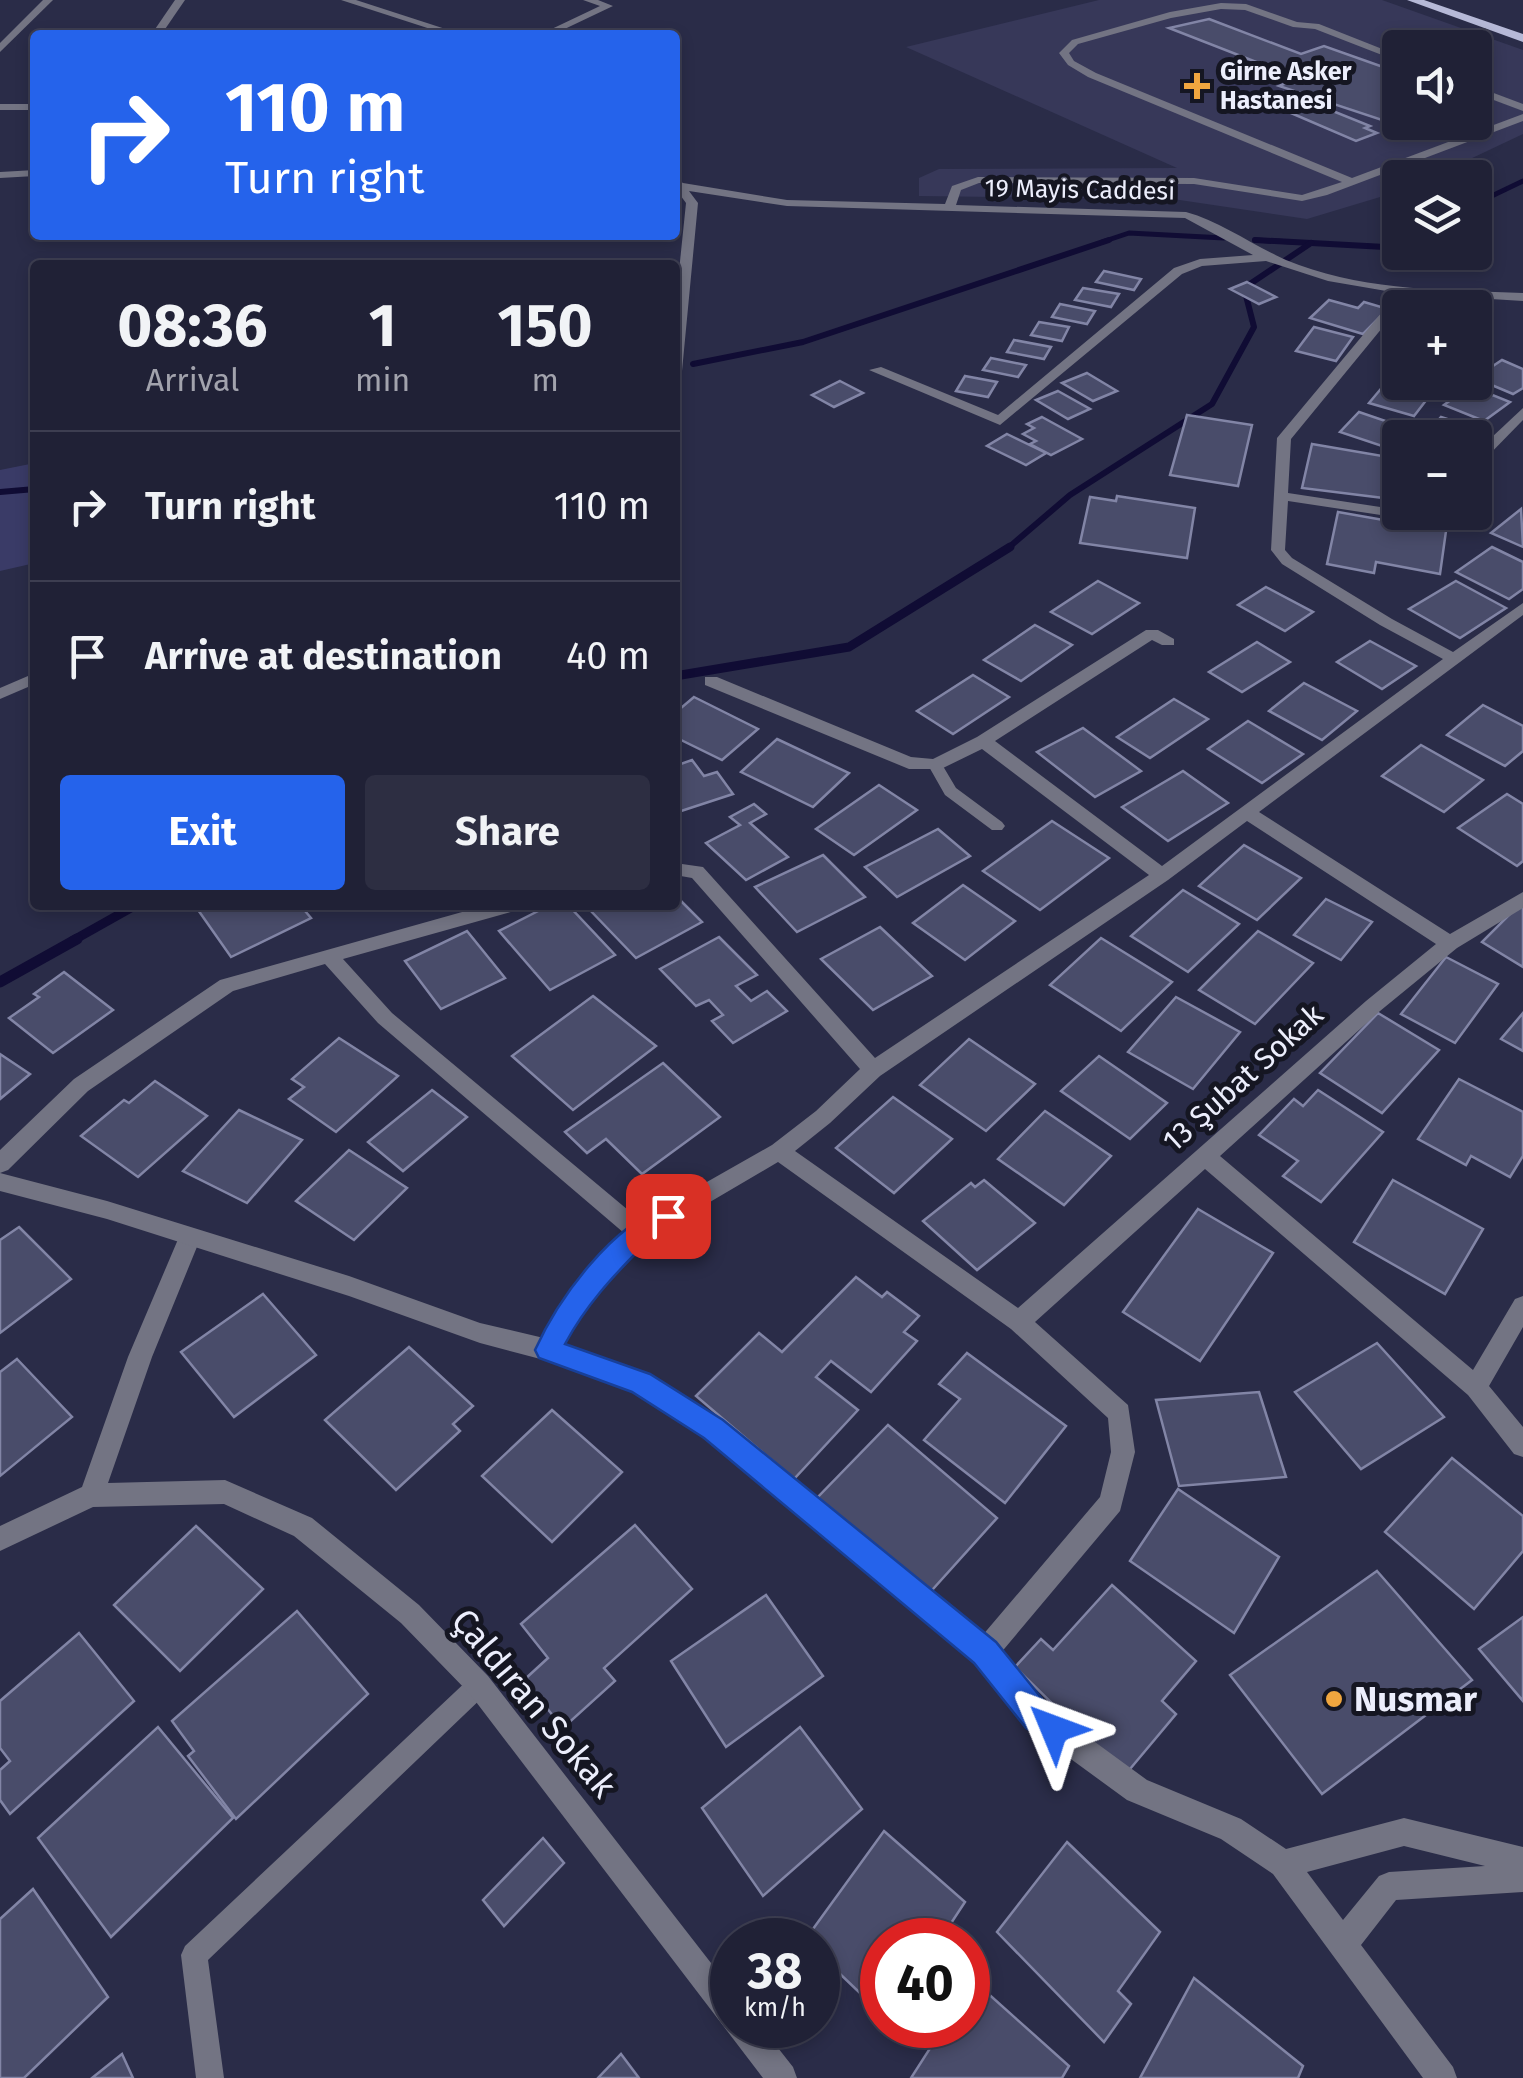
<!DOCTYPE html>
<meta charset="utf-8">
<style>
body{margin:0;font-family:"Fira Sans",sans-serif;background:#2d2e42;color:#f1f3f6;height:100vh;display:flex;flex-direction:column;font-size:38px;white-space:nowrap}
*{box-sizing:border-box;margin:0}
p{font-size:32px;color:#a2a3ad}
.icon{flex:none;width:55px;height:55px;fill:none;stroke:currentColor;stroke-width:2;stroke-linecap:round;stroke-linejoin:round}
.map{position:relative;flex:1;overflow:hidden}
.details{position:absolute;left:30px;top:260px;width:650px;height:650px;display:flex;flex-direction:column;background:#202136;border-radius:10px;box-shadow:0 5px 15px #0003,0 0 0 2px #3d3e51}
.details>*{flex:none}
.top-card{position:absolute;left:30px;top:30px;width:650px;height:210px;border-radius:10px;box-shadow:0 5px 15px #0003,0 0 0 2px #3d3e51;background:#2563eb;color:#fff;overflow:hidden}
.buttons{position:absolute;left:1382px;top:30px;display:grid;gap:20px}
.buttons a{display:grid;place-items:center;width:110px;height:110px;border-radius:10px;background:#202136;box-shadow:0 5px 15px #0003,0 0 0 2px #3d3e51;font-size:50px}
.speed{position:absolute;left:710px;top:1918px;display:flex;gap:20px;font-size:50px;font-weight:700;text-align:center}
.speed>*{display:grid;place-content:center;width:130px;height:130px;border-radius:50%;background:#202136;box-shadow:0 5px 15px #0003,0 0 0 2px #3d3e51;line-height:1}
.speed small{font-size:25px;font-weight:400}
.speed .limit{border:15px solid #d22;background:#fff;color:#111}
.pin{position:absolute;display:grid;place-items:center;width:85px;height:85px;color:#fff;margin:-42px;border-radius:20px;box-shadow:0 5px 15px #0006}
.me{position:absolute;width:110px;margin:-55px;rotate:314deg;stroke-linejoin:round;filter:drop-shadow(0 0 8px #0008)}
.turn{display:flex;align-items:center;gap:35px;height:210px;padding:0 30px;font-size:45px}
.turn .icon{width:130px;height:130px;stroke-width:2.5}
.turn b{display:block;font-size:70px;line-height:85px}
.eta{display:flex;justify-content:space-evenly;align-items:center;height:170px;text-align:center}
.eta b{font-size:60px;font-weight:700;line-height:70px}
.action{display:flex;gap:20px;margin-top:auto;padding:20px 30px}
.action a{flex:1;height:115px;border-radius:10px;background:#2563eb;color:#fff;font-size:40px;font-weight:700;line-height:115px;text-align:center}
.action a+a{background:#2d2e42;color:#f1f3f6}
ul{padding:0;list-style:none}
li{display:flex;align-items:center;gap:30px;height:150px;padding:0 30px;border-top:2px solid #3d3e51}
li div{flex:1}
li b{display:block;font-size:38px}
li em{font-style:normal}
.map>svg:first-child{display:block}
.built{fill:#373859;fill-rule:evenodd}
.green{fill:#3a3b67}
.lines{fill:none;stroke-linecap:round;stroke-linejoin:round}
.stream-far3{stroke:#100c34;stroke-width:5}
.stream-far2{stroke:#100c34;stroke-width:6}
.stream-far1{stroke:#100c34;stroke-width:9}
.stream{stroke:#100c34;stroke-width:11}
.building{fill:#494c6a;stroke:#8285a6;stroke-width:2.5}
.service{fill:#737483;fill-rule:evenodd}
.minor{fill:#737483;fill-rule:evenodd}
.tertiary{fill:#737483;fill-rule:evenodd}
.primary{fill:#b6b9d7;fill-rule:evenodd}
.route{fill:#2563eb;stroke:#184099;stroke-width:2.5}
.poi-dot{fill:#f0a63f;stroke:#151622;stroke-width:4}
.labels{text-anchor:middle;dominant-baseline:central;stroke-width:10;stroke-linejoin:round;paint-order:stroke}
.far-poi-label{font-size:25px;font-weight:bold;fill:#eceefc;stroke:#151622;text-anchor:start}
.far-street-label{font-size:25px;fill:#eceefc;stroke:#151622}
.street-label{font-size:30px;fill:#eceefc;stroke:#151622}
.near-poi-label{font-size:35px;font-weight:bold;fill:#eceefc;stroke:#151622;text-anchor:start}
.near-street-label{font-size:35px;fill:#eceefc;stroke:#151622}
</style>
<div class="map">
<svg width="1523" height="2078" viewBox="0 0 1523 2078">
<rect width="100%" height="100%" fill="#2a2c48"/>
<path class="built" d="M1099,0H1382L1523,50V134L1432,177L1400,178V191L1307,219L1173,199L919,196V178L939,169L1177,168L906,47ZM1400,48H1475V122H1400Z"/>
<polygon class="green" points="35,463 35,563 0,571 0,470"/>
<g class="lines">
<g class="stream-far3">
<polyline points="1475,204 1523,181"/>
<polyline points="1255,240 1293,242"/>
<polyline points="1102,242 1129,233 1224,238"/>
<polyline points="1396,242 1400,240"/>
</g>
<g class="stream-far2">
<polyline points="1255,240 1385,247 1400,240"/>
<polyline points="693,364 803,342 1109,240"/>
<polyline points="0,492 35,489"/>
<polyline points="1007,549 1070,495 1212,404 1254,327 1244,288 1311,243"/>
</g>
<g class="stream-far1">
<polyline points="675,676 849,647 1010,547"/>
<polyline points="72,941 136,905"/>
</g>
<polyline class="stream" points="0,982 77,939"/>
</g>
<g class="building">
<polygon points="1209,19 1301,54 1324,46 1400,73 1400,120 1388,122 1279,86 1289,82 1277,77 1287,74 1169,28"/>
<polygon points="1303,99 1370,126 1365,128 1377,133 1356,141 1284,110 1301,104 1295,101"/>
<polygon points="1407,122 1472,122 1473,123 1463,127 1469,129 1447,138"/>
<polygon points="1104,271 1141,279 1134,290 1096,282"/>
<polygon points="1247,282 1276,297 1259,304 1230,289"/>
<polygon points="1083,288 1119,294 1111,307 1075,300"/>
<polygon points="1329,300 1358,308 1364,302 1388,309 1363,334 1310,318"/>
<polygon points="1060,304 1095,311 1087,324 1052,317"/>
<polygon points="1039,322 1069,327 1062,341 1031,335"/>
<polygon points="1314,327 1353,337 1336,361 1296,351"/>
<polygon points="1014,340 1051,347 1044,359 1007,352"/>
<polygon points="991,358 1026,365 1018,377 983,370"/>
<polygon points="1502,360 1523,369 1523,388 1513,394 1475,378"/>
<polygon points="1087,373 1117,391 1093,401 1062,383"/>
<polygon points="965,376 997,382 988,397 956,391"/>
<polygon points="1390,378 1400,382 1434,390 1414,416 1369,403"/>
<polygon points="840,381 863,393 834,407 812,395"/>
<polygon points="1470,386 1510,402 1484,421 1444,405"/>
<polygon points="1058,391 1090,409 1068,419 1036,400"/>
<polygon points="1359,412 1412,430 1400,438 1394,450 1340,432"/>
<polygon points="1187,415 1252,425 1238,486 1170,475"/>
<polygon points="1042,417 1082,439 1051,455 1030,444 1036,441 1023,434 1034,428 1027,424"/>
<polygon points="1441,417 1481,430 1475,438 1423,438"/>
<polygon points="1007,434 1046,453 1026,465 987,446"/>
<polygon points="1312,444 1400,459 1400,500 1302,488"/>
<polygon points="1117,496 1195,508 1187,558 1080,543 1090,497 1116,501"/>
<polygon points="1521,509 1523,547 1491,533"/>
<polygon points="1338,512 1446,531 1440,574 1376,562 1374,573 1327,564"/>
<polygon points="1492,547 1523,562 1523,589 1509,599 1456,572"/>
<polygon points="1098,581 1139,603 1092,634 1051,612"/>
<polygon points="1456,581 1506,608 1460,638 1409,609"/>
<polygon points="1266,587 1313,612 1285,631 1238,605"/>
<polygon points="1035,625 1072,645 1021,681 984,660"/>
<polygon points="1370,641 1416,666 1382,689 1337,662"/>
<polygon points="1257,642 1290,662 1242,692 1209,672"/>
<polygon points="973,675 1009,697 953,734 917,711"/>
<polygon points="1304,683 1357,711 1322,740 1269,711"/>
<polygon points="694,697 758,729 722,760 675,737 675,713"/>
<polygon points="1174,699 1208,719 1150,758 1117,737"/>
<polygon points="1483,705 1523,726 1523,751 1505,766 1447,735"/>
<polygon points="1248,721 1303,754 1262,783 1208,749"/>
<polygon points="1083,728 1141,771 1095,797 1037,752"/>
<polygon points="777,739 849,773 813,807 741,772"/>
<polygon points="1421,745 1483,780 1444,812 1382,776"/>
<polygon points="692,760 704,776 717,772 733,794 675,813 675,766"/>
<polygon points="1183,771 1228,803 1168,841 1122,807"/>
<polygon points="879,785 917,810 854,855 816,829"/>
<polygon points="1507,794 1523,804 1523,861 1517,866 1458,828"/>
<polygon points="754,804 766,814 750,823 788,857 746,880 706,843 740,825 730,817"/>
<polygon points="1052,821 1109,858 1040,910 983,871"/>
<polygon points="938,829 970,856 897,897 865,867"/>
<polygon points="1244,845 1301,878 1257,920 1199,886"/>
<polygon points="823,855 865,897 797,932 755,887"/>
<polygon points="963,885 1015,921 965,960 913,923"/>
<polygon points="1183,890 1239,924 1188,972 1131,936"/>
<polygon points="675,895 702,922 636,958 588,908 595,905 675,905"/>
<polygon points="1326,899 1372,922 1341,960 1294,935"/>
<polygon points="1523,901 1523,967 1482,942"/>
<polygon points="201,905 300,905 311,918 231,957 196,907"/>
<polygon points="550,905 568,905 615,955 550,990 499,931"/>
<polygon points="880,927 932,976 873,1010 821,959"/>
<polygon points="467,931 505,978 441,1009 405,961"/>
<polygon points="1258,931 1313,963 1255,1024 1199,990"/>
<polygon points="719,937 757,975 736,986 751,1001 767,991 787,1011 733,1043 712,1021 723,1015 709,1000 696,1006 660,969"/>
<polygon points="1101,938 1172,982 1121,1031 1050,985"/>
<polygon points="1446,957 1498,984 1455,1043 1401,1014"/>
<polygon points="64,972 113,1010 53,1053 9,1018 39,997 34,994"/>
<polygon points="593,996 656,1046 573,1110 512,1056"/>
<polygon points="1176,997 1240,1032 1193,1089 1128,1052"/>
<polygon points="1378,1013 1439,1050 1382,1113 1320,1073"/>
<polygon points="1523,1013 1523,1051 1501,1039"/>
<polygon points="339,1038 398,1076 336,1132 289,1099 304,1087 292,1079"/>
<polygon points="969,1039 1035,1084 986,1131 920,1085"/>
<polygon points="0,1054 30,1074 0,1099"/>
<polygon points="1099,1056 1167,1103 1130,1139 1061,1091"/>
<polygon points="663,1063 720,1117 642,1174 606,1139 587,1153 565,1132"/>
<polygon points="1459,1079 1523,1112 1523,1156 1510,1177 1471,1156 1466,1165 1418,1139"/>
<polygon points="155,1081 207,1116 138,1177 81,1136 124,1100 129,1103"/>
<polygon points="432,1090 467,1117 403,1171 368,1142"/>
<polygon points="1318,1090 1383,1132 1321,1202 1283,1176 1298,1161 1259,1135 1294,1099 1303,1106"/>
<polygon points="893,1097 952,1139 894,1193 836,1148"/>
<polygon points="239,1110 302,1140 247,1203 183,1171"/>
<polygon points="1045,1111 1111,1156 1064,1205 998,1159"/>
<polygon points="349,1150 407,1188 354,1240 296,1201"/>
<polygon points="984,1180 1035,1223 977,1270 923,1221 971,1183 975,1187"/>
<polygon points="1393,1180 1483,1229 1445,1294 1354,1242"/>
<polygon points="1198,1209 1273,1253 1200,1361 1123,1312"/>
<polygon points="19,1227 71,1279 0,1333 0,1240"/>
<polygon points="856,1277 882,1297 887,1292 919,1316 904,1332 917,1341 871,1392 831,1361 816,1377 858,1410 794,1479 696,1396 759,1333 782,1352"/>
<polygon points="263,1294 316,1355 234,1417 181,1352"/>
<polygon points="1377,1343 1444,1417 1361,1469 1295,1392"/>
<polygon points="409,1347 473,1406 453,1424 460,1431 396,1490 325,1420"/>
<polygon points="967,1353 1066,1426 1005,1503 924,1440 960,1399 939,1384"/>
<polygon points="17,1359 72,1417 0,1476 0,1372"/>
<polygon points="1259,1392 1286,1477 1179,1486 1156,1400"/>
<polygon points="552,1410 622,1472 552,1542 482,1476"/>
<polygon points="888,1425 997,1518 924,1599 817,1498"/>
<polygon points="1452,1458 1523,1516 1523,1551 1474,1609 1385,1532"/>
<polygon points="1178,1489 1279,1557 1234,1633 1130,1561"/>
<polygon points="635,1525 692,1589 604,1668 615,1681 563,1728 524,1680 548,1658 521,1624"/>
<polygon points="196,1526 263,1589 180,1671 114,1605"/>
<polygon points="1377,1571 1472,1680 1322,1794 1230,1675"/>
<polygon points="1112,1585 1196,1661 1162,1701 1176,1714 1125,1775 1015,1667 1041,1639 1053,1650"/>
<polygon points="766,1595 823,1676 726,1747 671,1661"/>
<polygon points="297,1611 368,1694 236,1819 188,1756 194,1751 172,1721"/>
<polygon points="1523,1617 1523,1701 1479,1649"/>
<polygon points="79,1633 134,1701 10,1814 0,1800 0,1770 10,1761 0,1748 0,1701"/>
<polygon points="158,1727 233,1818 111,1937 38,1838"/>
<polygon points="800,1727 862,1809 763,1896 702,1808"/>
<polygon points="884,1831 965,1902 940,1940 882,1940 882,2014 818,1953 818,1940 805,1940"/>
<polygon points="543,1838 564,1863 504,1926 483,1900"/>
<polygon points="1067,1842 1160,1932 1118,1991 1131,2004 1104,2042 997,1932"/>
<polygon points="33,1889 108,1997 24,2078 0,2078 0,1919"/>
<polygon points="1194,1978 1303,2066 1298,2078 1140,2078"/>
<polygon points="974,1981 1069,2066 1062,2078 911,2078 945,2025 968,2025 968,1991"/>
<polygon points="122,2054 133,2078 92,2078"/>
<polygon points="621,2054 639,2078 598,2078"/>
</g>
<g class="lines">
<g class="service">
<polygon points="935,760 940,761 956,788 1002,822 1005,826 1002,830 992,830 945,795 928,765"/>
<polygon points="479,1673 487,1677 491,1685 487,1693 208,1960 224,2078 196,2078 181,1955 185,1946 471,1677"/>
</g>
<g class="minor">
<polygon points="43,0 53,0 0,52 0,43"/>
<polygon points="175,0 185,0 161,35 151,35"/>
<polygon points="341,0 356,0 464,35 449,35"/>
<polygon points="583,0 598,0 613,6 552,35 539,35 600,6"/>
<path d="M1221,3L1246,4L1297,22L1319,24L1400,56V62L1315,29L1293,27L1245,10L1221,9L1171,18L1078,44L1069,53L1074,61L1096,73L1352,178L1523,114V121L1327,195L1302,201L1194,184L979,183L961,190L956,205L1186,212C1226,223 1259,251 1299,265C1370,291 1449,290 1523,293V301L1410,294L1291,439L1288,493L1400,510V512L1446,517L1448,512H1462L1457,524L1447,525L1288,501L1285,550L1292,558L1392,619L1453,652L1523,603V615L1259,812L1450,934L1523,892V908L1457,948L1380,1011L1220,1156L1473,1370L1515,1299L1523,1296V1327L1489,1386L1523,1427V1457L1514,1454L1468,1395L1205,1169L1035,1322L1128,1405L1135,1452L1120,1511L994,1661L985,1665L976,1661L972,1652L976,1643L1100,1497L1111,1452L1108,1418L1011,1329L778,1162L647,1239L585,1305L556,1357L548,1361L540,1357L536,1350L569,1291L624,1233L378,1023L325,964L233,991L88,1091L8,1170L0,1173V1150L74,1079L220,980L487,905H520L518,910L343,959L392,1013L640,1220L772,1145L816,1111L860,1069L692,878L675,875V863L703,867L875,1058L1149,875L982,749L941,769H909L705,685V677H717L911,757L933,759L977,737L1146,630H1158L1174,639V645H1162L1152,640L995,741L1162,866L1443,659L1380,625L1282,564L1271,550L1277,438L1398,293L1328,281L1266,261L1202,266L1182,274L1000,425L869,370L881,367L998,415L1174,268L1200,259L1253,255L1185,218L787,206L689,191L698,203L682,371L675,375V310L686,203L675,188V178L683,183L787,200L945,204L952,186L978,177L1194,178L1302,195L1342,182L1088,77L1068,65L1059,53L1072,40L1170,12ZM1247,821L1436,944L1366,1001L1018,1308L795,1151L830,1123L880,1076L1168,880Z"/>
<polygon points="1475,86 1523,104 1523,111 1475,93"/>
<rect x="0" y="104" width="35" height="6"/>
<polygon points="35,170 35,176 0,178 0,172"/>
<polygon points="1523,408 1523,420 1480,464 1475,465 1475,453"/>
<polygon points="35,673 35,684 0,699 0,688"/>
<polygon points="190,1228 198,1230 201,1237 152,1357 108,1483 225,1480 312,1518 419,1605 488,1676 732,1990 732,2025 760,2025 793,2067 797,2078 763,2078 470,1694 401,1623 294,1536 224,1504 93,1507 0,1551 0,1526 82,1487 128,1357 179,1237 182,1230"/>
</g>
<path class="tertiary" d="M0,1173L107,1201L349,1276L480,1323L548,1339L648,1375L723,1421L994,1643L1047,1707L1147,1780L1241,1819L1286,1849L1404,1818L1523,1847V1892L1396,1900L1361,1945L1453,2067L1457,2078H1423L1273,1874L1221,1839L1127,1800L1027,1727L976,1661L705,1437L632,1391L548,1361L480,1343L349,1296L107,1219L0,1191ZM1404,1846L1485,1866L1389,1872L1379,1876L1343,1920L1307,1872Z"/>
<polygon class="primary" points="1407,0 1424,0 1523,34 1523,42"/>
</g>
<path class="route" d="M668,1205L677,1208L680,1216C673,1230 655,1233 644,1245C613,1276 586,1305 565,1344L650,1374L723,1420L996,1642L1048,1706L1065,1718L1070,1729L1065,1740L1054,1744L1026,1728L974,1663L704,1438L632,1392L539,1358L535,1350C559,1297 612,1225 668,1205Z"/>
<g class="poi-dot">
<path d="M1192 71h10v10h10v10h-10v10h-10v-10h-10v-10h10z"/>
<circle cx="1334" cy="1699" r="10"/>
</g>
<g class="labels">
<g class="far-poi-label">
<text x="1220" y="72">Girne Asker<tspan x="1220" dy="29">Hastanesi</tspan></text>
</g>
<g class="far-street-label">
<text transform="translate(1080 190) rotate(1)">19 Mayis Caddesi</text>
</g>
<g class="street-label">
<text transform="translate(1243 1078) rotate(-42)">13 Şubat Sokak</text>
</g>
<g class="near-poi-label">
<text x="1354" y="1699">Nusmar</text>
</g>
<g class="near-street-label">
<text transform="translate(534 1703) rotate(50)">Çaldıran Sokak</text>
</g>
</g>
</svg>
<div class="buttons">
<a><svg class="icon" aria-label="sound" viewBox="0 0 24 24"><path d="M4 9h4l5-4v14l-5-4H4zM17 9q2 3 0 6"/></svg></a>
<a><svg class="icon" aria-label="layers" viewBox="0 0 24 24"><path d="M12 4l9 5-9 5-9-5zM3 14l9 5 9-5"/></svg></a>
<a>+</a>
<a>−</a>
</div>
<div class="speed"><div>38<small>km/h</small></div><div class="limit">40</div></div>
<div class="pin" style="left:668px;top:1216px;background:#d93025"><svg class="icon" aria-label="arrive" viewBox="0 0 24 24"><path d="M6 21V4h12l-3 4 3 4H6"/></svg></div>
<svg class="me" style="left:1054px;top:1729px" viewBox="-20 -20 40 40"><path d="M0-17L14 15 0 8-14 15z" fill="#2563eb" stroke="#fff" stroke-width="4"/></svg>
<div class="top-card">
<div class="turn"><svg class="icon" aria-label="right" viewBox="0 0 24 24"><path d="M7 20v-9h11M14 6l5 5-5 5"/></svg><div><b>110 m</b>Turn right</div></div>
</div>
<section class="details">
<div class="eta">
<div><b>08:36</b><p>Arrival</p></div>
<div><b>1</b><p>min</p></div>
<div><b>150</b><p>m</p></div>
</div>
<ul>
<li><svg class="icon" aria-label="right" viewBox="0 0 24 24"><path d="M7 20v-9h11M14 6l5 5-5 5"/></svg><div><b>Turn right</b></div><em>110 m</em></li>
<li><svg class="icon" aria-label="arrive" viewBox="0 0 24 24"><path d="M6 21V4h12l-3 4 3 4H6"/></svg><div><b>Arrive at destination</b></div><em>40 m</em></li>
</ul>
<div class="action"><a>Exit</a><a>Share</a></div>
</section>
</div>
